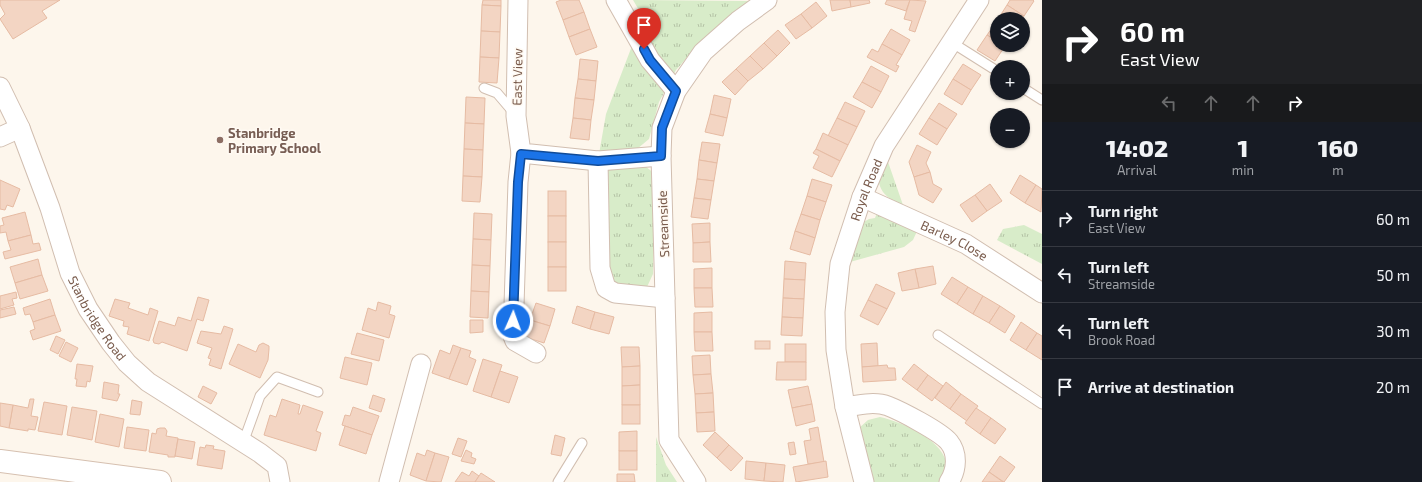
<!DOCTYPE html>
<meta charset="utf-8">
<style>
body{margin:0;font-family:"Exo 2",sans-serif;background:#20242c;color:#f1f3f6;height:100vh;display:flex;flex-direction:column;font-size:15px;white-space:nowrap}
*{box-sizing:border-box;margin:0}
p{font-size:13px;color:#9ea1a6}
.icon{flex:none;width:22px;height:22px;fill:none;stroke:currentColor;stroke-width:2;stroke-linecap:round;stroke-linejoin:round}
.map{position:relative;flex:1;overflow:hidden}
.drawer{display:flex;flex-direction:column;background:#171b24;width:380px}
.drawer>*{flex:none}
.banner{background:#202124;color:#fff;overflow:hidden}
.controls{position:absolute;left:990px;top:12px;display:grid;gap:8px}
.controls a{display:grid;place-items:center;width:40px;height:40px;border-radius:50%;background:#171b24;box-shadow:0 1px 3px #0004;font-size:20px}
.pin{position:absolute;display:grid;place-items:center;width:34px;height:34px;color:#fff;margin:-41px -17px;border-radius:50% 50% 50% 0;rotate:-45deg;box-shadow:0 0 4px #0007}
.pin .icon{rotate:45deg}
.me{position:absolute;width:44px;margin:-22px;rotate:2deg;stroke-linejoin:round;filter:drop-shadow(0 0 3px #0008)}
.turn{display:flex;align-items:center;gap:14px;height:84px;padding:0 12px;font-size:18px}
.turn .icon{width:52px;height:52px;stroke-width:2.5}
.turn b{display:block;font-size:28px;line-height:34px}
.lanes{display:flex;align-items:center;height:38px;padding:0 12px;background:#0003;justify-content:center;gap:20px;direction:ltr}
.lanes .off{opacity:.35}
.eta{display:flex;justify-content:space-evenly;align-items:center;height:68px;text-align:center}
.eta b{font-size:24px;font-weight:800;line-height:28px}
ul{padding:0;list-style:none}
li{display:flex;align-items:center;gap:12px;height:56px;padding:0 12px;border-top:1px solid #363941}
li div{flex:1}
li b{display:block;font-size:15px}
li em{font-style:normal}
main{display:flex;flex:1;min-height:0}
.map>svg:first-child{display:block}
.grass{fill:url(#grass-tufts)}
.building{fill:#f3d5c3;stroke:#e6bba3}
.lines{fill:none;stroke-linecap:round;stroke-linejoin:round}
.lane-casing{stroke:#d1beb0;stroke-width:11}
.street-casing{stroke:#d1beb0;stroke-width:21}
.secondary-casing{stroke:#d6c0b0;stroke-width:24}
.lane{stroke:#fff;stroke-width:9}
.street{stroke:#fff;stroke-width:19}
.secondary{stroke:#fff;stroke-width:22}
.route-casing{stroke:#114b97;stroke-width:10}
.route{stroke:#1a73e8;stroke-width:7}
.education-dot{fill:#8d6e63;stroke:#fffaf3;stroke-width:1.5}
.labels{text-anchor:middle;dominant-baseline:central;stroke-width:3;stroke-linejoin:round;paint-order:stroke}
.street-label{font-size:13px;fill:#7a5c4d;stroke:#fffaf3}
.education-label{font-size:13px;font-weight:bold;fill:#785e54;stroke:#fffaf3;text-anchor:start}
</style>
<main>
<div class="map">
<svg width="1042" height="482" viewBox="0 0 1042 482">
<defs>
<pattern id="grass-tufts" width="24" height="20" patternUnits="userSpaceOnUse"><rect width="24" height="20" fill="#d8ecc9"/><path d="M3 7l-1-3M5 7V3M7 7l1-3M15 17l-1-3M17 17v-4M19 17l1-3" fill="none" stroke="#b4c2a5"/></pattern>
</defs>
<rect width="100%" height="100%" fill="#fdf6ec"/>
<g class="grass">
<polygon points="633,0 749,1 747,5 698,45 676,70 659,102 649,139 637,149 645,166 655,174 653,274 647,287 636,291 608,281 599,154 606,114 643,17"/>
<path d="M887,159L903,205C891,201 877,192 879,176C880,171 885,164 887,159Z"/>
<polygon points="877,213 918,229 913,240 904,247 850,262 862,223 869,219 875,218"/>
<polygon points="1024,225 1042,234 1042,264 997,240 1003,229"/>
<path d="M880,417C902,422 947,441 947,468C946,473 942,478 940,482H873L858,429L868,420Z"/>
<polygon points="656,437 666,465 677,482 656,482"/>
</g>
<g class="building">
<polygon points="0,0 60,0 42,11 47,18 13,39 0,19 5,14 0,5"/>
<polygon points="483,0 501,0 501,6 482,5"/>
<polygon points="561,0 579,0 584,12 563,20 556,2"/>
<polygon points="830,0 850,0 851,7 832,11"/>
<polygon points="850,0 869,0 870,3 851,7"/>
<polygon points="887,0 910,0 906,11 885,4"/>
<polygon points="910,0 926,1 915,32 909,30 912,21 904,19"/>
<polygon points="1010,0 1033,0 1034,1 1024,16 1007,5"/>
<polygon points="816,2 827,16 812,28 801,14"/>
<polygon points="482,5 501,6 500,32 481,31"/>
<polygon points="1007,5 1024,16 1022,19 998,19"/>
<polygon points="584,12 590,29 569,37 563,20"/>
<polygon points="801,14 812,28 796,39 785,25"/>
<polygon points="997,21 997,41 987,35"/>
<polygon points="590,29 597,47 576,55 569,37"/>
<polygon points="891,29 910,40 902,55 882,44"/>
<polygon points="778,30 790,43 777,56 764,43"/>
<polygon points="481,31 500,32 499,58 480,57"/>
<polygon points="987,35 997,41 997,45 1005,46 995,61 977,50"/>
<polygon points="764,43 777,56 763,69 750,56"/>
<polygon points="882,44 902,55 896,65 899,66 896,72 867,57 872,49 878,52"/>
<polygon points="750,56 763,69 748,81 736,69"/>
<polygon points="480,57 499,58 497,83 479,82"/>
<polygon points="580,59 598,61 596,81 578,79"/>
<polygon points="963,64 981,75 971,90 953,79"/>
<polygon points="871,66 889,76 881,92 862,82"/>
<polygon points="736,69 748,81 735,95 722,82"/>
<polygon points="578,79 596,81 594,100 575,98"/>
<polygon points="953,79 971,90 962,105 944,94"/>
<polygon points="862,82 881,92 872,108 853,97"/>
<polygon points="714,95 731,99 727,118 710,114"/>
<polygon points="466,97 485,98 484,124 465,123"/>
<polygon points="575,98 594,100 591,120 573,118"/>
<polygon points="845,102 865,111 857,127 837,118"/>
<polygon points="939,103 957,114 947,129 929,118"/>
<polygon points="710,114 727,118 723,136 705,132"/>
<polygon points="573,118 591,120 589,140 570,138"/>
<polygon points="837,118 857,127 848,145 828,136"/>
<polygon points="929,118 947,129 937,145 919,134"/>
<polygon points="465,123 484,124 483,150 464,149"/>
<polygon points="823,133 848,145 840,161 816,149"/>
<polygon points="702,142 720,144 717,163 699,160"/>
<polygon points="917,145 931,152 926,163 930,172 914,177 909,162"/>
<polygon points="464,149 483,150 482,177 463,176"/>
<polygon points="816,149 840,161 832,177 813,168 819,156 813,153"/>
<polygon points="699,160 717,163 714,181 697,179"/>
<polygon points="930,172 933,184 942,189 933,203 919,195 914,177"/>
<polygon points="1020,175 1036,185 1025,203 1010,193"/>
<polygon points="463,176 482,177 480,202 462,201"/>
<polygon points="697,179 714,181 711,200 694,198"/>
<polygon points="812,179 832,185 826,202 807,196"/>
<polygon points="0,180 20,189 13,207 7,205 5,210 0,209"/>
<polygon points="990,184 1002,201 987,211 975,195"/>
<polygon points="1036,185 1042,189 1041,212 1025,203"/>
<rect x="548" y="191" width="18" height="25"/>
<polygon points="975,195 987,211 972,222 960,205"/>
<polygon points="807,196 826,202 820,220 801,214"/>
<polygon points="694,198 711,200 708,219 691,217"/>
<polygon points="25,212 31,235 8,241 6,232 0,233 0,226 4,225 2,218"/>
<polygon points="474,213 492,214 491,240 473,239"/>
<polygon points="801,214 820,220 815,238 795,231"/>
<rect x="548" y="216" width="18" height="26"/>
<polygon points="710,223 710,242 693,243 692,224"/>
<polygon points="795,231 815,238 810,255 790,249"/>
<polygon points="31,235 33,244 39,243 41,250 5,259 3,252 11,250 8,241"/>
<polygon points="473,239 491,240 490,266 472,265"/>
<rect x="548" y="242" width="18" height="25"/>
<polygon points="710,242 711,262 693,262 693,243"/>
<polygon points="38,259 42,275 15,283 10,267"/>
<polygon points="785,261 806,263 805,280 784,279"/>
<polygon points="472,265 490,266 489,292 471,291"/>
<polygon points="933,266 936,284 919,288 915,269"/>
<rect x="548" y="267" width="18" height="24"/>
<polygon points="712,268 712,288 694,288 694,269"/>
<polygon points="915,269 919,288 902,291 898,273"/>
<polygon points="42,275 48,291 20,299 15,283"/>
<polygon points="952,277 968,287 957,304 941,294"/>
<polygon points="784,279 805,280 804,299 783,298"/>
<polygon points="876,284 895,293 887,309 868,300"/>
<polygon points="968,287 983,296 973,314 957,304"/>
<polygon points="694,288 712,288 713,307 695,307"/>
<polygon points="471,291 489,292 488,318 470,317"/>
<polygon points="16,292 17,298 12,299 14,305 0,309 0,296"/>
<polygon points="983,296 1000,306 989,323 973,314"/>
<polygon points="198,297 209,300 203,321 197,319 187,351 162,342 159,344 154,343 153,340 159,321 175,326 178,317 191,321"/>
<polygon points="783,298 804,299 803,318 782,317"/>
<polygon points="50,299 55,315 33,322 30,314 25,315 23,308"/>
<polygon points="115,299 130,303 128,308 148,315 150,308 158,311 149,341 127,334 129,327 123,326 124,321 109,316"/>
<polygon points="868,300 887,309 878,325 860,316"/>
<polygon points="378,302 391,306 389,314 395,316 389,338 362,330 368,308 376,311"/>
<polygon points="536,303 555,309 550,326 530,320"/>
<polygon points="577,306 595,312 590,329 572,323"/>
<polygon points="1000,306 1015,316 1005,333 989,323"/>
<polygon points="14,307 16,314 0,318 0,310"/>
<polygon points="595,312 614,317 609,334 590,329"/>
<polygon points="712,312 712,332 694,332 694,313"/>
<polygon points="55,315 61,331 33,340 30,331 35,329 33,322"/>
<polygon points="782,317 803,318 802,336 781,335"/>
<polygon points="470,320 483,320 483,332 470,333"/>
<polygon points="530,320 550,326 544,343 525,337"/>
<polygon points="1021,322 1037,333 1026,350 1010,340"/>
<polygon points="224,326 233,329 221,369 209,365 211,359 208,358 212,348 197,343 201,331 221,334"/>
<polygon points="694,332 712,332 713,351 695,351"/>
<polygon points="357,333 384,340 379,361 351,354"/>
<polygon points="1037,333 1042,336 1042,360 1026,350"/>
<polygon points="56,336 65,340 58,354 50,350"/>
<rect x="755" y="341" width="15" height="8"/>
<polygon points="66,342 78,348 71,362 59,356"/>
<polygon points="263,343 269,346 269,349 268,360 260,378 229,364 238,344 256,352 259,345"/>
<polygon points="877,343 878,366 862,367 861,344"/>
<rect x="785" y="344" width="21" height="18"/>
<polygon points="453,345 461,348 449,379 432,373 440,350 450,354"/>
<polygon points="621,347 639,347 640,366 622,367"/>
<polygon points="461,348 471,351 469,357 476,360 467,385 449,379"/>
<polygon points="710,355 711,374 693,375 692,356"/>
<polygon points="345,357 372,363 367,385 340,378"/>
<polygon points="483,359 502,365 491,397 473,391"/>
<polygon points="777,362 806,362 806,380 776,380"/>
<polygon points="77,364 93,366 90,382 87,381 86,387 76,386 77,379 75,379"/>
<polygon points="914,364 928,375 917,390 902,379"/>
<polygon points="887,365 888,368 895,368 896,380 863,382 862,367"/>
<polygon points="640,366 640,385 622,386 622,367"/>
<polygon points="500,371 518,377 509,403 491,397"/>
<polygon points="711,374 713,393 695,394 693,375"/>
<polygon points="928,375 943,386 932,401 917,390"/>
<polygon points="104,382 119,385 118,394 120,394 117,401 102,398"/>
<polygon points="946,382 961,394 950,409 935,398"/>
<polygon points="640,385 640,405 622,405 622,386"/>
<polygon points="203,386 217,393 211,404 198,397"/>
<polygon points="808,386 812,404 792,408 788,390"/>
<polygon points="713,393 714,412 696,413 695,394"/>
<polygon points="961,394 978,406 967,421 950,409"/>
<polygon points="373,395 385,399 381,412 369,408"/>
<polygon points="30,399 34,399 31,416 38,417 35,430 28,429 28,431 9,428 13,405 28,408"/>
<polygon points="282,399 300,405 298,414 300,414 303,405 323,412 316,431 321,433 316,451 264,435 270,415 276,417"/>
<polygon points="132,400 142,402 140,415 130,414"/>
<polygon points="44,402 67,406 62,435 38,431"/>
<polygon points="0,403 13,405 9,428 0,426"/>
<polygon points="812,404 815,421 796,426 792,408"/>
<rect x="622" y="405" width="18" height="19"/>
<polygon points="72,407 97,411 92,440 67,435"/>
<polygon points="353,407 379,416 372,435 342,425 345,415 350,416"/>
<polygon points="976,408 991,418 980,434 965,423"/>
<polygon points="714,412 715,431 697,432 696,413"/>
<polygon points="100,414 124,419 119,447 95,442"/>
<polygon points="991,418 1006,429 995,444 980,434"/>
<polygon points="345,426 372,435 366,454 339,445"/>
<polygon points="127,427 149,430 146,451 124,448"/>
<polygon points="818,427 824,462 808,464 804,441 811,440 809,429"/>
<polygon points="160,428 165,428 167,431 166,436 178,438 175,457 168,457 168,455 149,452 152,433 156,434 157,429"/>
<polygon points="637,431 637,451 619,451 619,432"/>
<polygon points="715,432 729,445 717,458 703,445"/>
<polygon points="555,435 565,438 561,456 551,454"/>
<polygon points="458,438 467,441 461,457 452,454"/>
<polygon points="178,439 195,442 192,459 175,456"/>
<polygon points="794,442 796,454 790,455 788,443"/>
<polygon points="206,445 214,446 213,449 225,451 222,469 197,465 200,447 205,448"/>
<polygon points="729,445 743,458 731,471 717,458"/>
<polygon points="427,450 435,453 426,481 410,475 417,453 425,456"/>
<polygon points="466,450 472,453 471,457 476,459 474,464 461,461"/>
<rect x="619" y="451" width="18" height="19"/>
<polygon points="435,453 449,457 441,482 426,481"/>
<polygon points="1000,456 1015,467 1004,482 989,472"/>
<polygon points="746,461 766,463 764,481 745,479"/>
<polygon points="826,461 828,477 796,482 793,467"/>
<polygon points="766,463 785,465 783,482 764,481"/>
<polygon points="472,471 479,476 475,482 455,482 462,472 469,476"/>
<polygon points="989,472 1003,482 982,482"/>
<polygon points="481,473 495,482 475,482"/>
<polygon points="617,474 634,474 635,482 617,482"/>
</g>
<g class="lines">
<g class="lane-casing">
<g id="lane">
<polyline points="951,42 997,71"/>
<polyline points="484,88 497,93 514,113"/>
<polyline points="1023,88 1042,100"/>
<polyline points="938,335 1042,404"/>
<polyline points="243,443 260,396 277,377 318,392"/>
<polyline points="558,482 582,443"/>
</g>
</g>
<g class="street-casing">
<g id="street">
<polyline points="518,0 516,116 521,153 598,161 661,156"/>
<polyline points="616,0 650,60 676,91"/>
<path id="s1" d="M0,87L20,128L50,208L70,273L88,309L111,343L127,363L148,382L260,453L277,466L280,482"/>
<polyline points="0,137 20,128"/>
<polyline points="521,153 518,182 513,336 515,341 536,353"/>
<polyline points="598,161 600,268 606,288 615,293 665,298"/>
<path id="s2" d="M862,197L966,244L1042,293"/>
<path d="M845,407C858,405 875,401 888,406C901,411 941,432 949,442C958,453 957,470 949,482"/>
<polyline points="389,482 421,364"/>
<polyline points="696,482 669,440 661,156 662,128 676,91 703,52 738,21 767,0"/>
<path id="s3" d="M864,482L845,407L836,350L835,312L840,264L862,197L884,146L979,0"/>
</g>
</g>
<g class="secondary-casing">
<polyline id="secondary" points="0,461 160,482"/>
</g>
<use href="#lane" class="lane"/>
<use href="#street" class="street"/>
<use href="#secondary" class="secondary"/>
</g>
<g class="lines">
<g class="route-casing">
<polyline id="route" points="513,321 518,182 521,154 598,161 661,156 662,128 676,91 650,60 644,49"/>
</g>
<use href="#route" class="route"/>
</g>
<circle class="education-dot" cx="220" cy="140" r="4"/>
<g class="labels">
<g class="street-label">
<text transform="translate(517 77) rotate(-89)">East View</text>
<text stroke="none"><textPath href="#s3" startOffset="300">Royal Road</textPath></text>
<text transform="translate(663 224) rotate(-92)">Streamside</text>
<text stroke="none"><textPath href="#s2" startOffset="102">Barley Close</textPath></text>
<text stroke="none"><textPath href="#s1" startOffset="252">Stanbridge Road</textPath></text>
</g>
<g class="education-label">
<text x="228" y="133">Stanbridge<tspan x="228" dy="15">Primary School</tspan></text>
</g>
</g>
</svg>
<div class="controls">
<a><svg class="icon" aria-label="layers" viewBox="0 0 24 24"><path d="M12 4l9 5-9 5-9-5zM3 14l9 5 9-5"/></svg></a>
<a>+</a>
<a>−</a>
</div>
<div class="pin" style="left:644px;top:49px;background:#d93025"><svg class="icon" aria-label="arrive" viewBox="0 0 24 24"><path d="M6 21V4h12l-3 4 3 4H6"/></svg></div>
<svg class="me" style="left:513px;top:321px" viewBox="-20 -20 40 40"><circle r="17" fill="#1a73e8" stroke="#fff" stroke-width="3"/><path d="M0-11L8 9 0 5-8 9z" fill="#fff"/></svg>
</div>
<section class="drawer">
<div class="banner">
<div class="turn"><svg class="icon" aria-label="right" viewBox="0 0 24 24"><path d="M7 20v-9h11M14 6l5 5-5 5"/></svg><div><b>60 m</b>East View</div></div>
<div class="lanes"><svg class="icon off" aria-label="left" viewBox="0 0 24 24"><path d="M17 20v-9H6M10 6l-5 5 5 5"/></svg><svg class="icon off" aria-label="ahead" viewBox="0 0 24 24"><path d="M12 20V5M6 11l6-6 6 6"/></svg><svg class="icon off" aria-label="ahead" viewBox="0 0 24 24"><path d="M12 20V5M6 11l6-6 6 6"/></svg><svg class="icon" aria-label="right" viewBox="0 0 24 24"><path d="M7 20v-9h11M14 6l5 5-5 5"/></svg></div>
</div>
<div class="eta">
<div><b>14:02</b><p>Arrival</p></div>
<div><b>1</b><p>min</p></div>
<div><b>160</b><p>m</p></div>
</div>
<ul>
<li><svg class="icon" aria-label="right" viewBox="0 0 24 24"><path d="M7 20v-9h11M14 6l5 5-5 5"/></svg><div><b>Turn right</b><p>East View</p></div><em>60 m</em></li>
<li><svg class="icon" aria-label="left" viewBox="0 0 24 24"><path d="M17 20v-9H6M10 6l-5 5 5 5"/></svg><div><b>Turn left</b><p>Streamside</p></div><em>50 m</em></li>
<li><svg class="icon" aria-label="left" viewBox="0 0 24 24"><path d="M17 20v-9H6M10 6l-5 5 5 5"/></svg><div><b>Turn left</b><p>Brook Road</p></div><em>30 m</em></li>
<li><svg class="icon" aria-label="arrive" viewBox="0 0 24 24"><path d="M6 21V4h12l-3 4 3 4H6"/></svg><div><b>Arrive at destination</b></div><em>20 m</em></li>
</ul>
</section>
</main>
